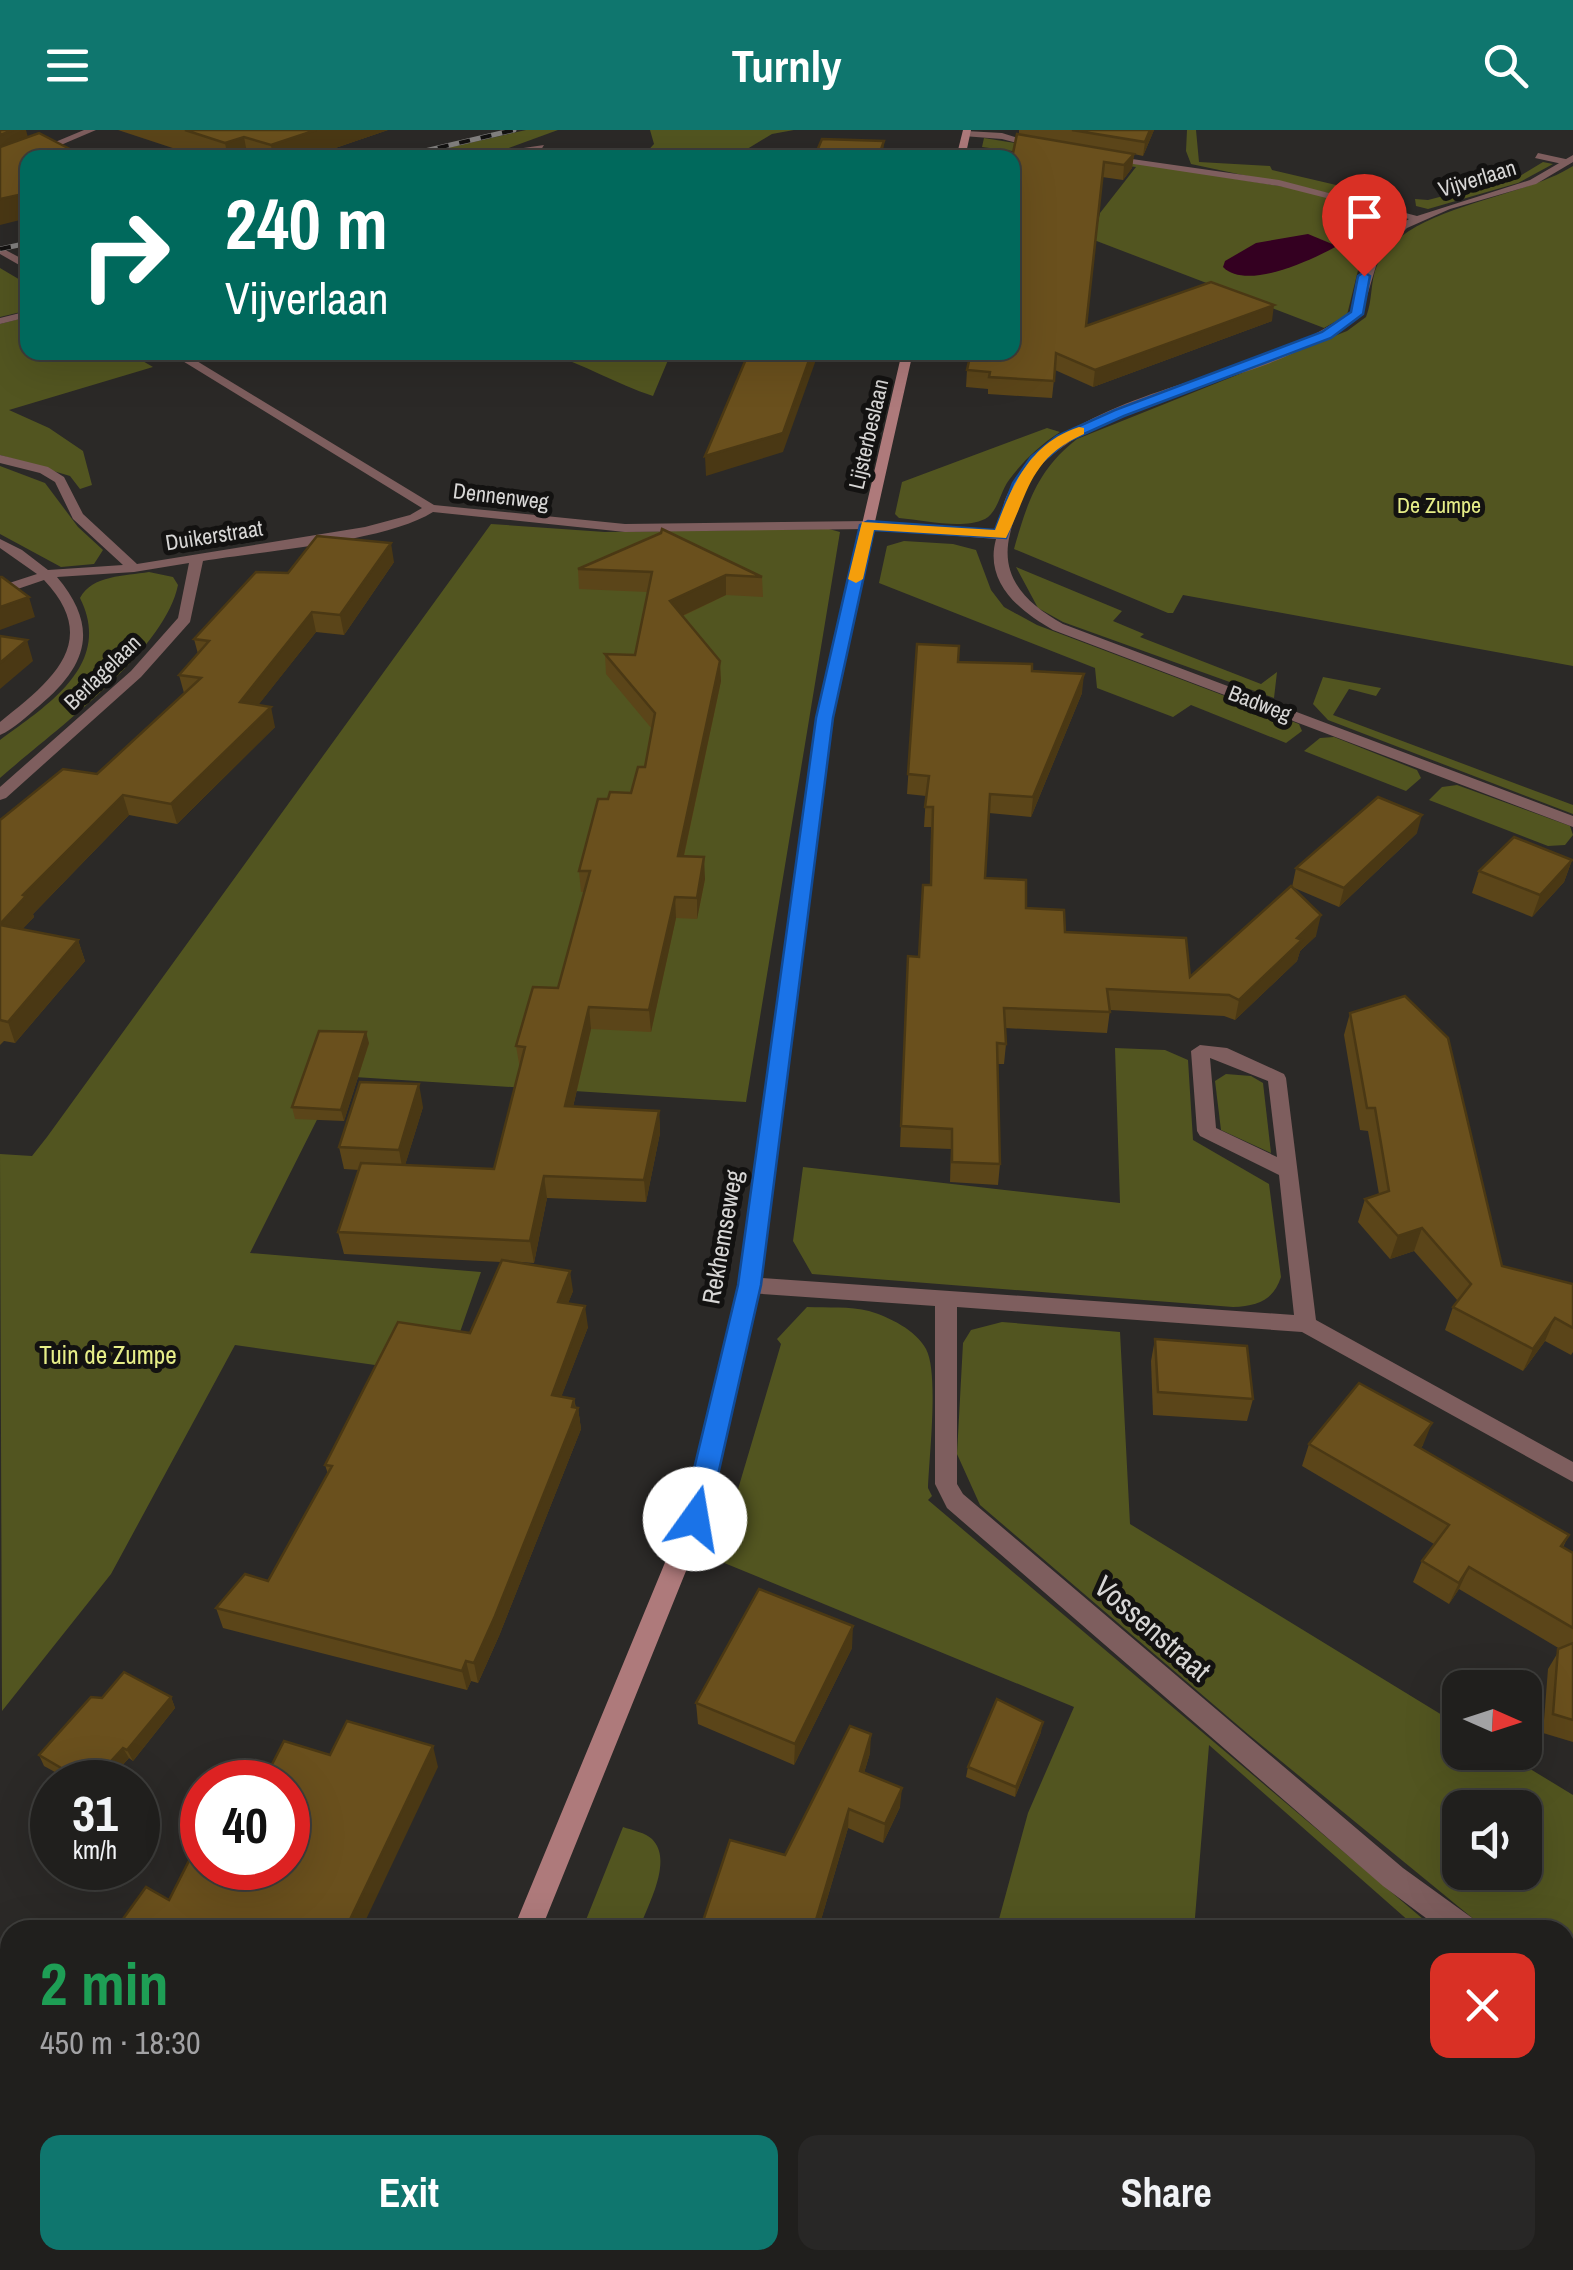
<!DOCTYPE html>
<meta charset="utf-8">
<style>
body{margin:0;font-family:"Archivo Narrow",sans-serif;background:#282726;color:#f1f3f6;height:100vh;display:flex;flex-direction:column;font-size:38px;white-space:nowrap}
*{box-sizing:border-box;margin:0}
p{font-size:32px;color:#a2a2a4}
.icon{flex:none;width:55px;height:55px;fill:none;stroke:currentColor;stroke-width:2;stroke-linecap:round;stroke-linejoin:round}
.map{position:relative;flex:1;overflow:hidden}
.side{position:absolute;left:0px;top:1790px;width:1575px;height:350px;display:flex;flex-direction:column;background:#201f1d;border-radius:30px 30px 0 0;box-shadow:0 10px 40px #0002,0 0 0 2px #3d3d3b}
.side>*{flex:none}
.hud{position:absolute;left:20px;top:20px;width:1000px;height:210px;border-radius:20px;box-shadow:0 10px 40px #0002,0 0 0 2px #3d3d3b;background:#00695c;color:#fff;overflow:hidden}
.needle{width:65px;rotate:93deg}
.fabs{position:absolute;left:1442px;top:1540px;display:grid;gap:20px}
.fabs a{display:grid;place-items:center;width:100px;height:100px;border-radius:20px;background:#201f1d;box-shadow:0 10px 40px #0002,0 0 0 2px #3d3d3b;font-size:50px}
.speed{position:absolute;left:30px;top:1630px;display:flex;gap:20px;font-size:50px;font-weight:700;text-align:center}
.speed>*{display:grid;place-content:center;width:130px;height:130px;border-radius:50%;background:#201f1d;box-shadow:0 10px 40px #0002,0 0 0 2px #3d3d3b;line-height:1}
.speed small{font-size:25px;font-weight:400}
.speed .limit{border:15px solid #d22;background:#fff;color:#111}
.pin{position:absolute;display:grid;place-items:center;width:85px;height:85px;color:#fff;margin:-102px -42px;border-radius:50% 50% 50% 0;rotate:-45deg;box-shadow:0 0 10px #0007}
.pin .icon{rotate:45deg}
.me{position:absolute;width:110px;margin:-55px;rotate:13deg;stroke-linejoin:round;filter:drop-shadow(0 0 8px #0008)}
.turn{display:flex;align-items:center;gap:35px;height:210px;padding:0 40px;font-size:45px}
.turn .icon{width:130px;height:130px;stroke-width:2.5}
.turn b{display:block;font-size:70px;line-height:85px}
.round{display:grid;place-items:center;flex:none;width:105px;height:105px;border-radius:20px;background:#282726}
.headline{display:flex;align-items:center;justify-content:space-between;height:170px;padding:0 40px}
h1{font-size:60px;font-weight:700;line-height:75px;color:#1e9e55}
.action{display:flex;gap:20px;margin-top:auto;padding:20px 40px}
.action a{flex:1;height:115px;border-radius:20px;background:#0f766e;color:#fff;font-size:40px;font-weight:700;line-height:115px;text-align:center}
.action a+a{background:#282726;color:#f1f3f6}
header{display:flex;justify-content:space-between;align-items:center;height:130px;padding:0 40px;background:#0f766e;color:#fff;font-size:45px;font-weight:700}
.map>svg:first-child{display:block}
.green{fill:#525520;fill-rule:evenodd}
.water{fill:#340021}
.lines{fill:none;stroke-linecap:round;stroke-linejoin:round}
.lane{fill:#7e5e5e;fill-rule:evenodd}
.street{fill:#7e5e5e;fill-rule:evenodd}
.secondary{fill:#ae7a7b;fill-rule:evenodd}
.rail-casing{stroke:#82807f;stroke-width:5}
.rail{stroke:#131211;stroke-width:4;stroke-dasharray:11;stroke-linecap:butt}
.wall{fill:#5b4519}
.shaded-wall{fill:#4a3814}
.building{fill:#6a501d;stroke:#4a3814;stroke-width:2.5}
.route{fill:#1a73e8;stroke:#114b97;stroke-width:2.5}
.slow{fill:#f59e0b}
.labels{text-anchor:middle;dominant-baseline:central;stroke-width:10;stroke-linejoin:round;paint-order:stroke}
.far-street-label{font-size:22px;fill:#d7d6d5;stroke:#131211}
.far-park-label{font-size:22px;fill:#e6ed88;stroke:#131211}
.street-label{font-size:25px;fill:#d7d6d5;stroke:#131211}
.park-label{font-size:25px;fill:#e6ed88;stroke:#131211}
.near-street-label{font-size:30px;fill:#d7d6d5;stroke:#131211}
</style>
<header><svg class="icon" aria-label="menu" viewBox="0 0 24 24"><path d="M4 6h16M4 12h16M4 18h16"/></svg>Turnly<svg class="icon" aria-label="search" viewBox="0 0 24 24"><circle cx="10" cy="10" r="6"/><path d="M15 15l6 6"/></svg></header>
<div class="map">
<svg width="1573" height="2140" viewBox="0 0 1573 2140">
<rect width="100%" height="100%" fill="#2b2927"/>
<g class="green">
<polygon points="526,0 558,0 503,20 408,27"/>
<polygon points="650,0 794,0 772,4 734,27 642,27 654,14"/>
<polygon points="1187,0 1196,0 1199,32 1270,36 1272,40 1396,69 1399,78 1191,34 1186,21"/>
<polygon points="984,8 1286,57 1379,80 1397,91 1362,124 1347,185 1324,198 1094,110 1100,83 1136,37 982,17"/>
<polygon points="1543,32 1553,34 1518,53 1428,79 1416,76 1415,69 1428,70 1520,46"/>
<path d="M1573,36V536L1183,465L1173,483H1168L1014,419C1027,373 1038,339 1077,309L1347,201L1366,187C1374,167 1369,146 1381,128C1414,75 1521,69 1573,36Z"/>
<polygon points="0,138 27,154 25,181 0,187"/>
<polygon points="27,187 28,222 129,223 153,237 9,280 49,298 83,321 92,355 80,359 70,346 0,325 0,194"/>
<path d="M547,223H671L653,266C616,254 584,234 547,223Z"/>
<path d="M1047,298L1060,302C1040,315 1023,331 1009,350C1000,362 998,382 985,389C961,400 925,390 899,388L895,384L902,352Z"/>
<polygon points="0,336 45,353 78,397 103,420 94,434 61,437 0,404"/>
<polygon points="491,394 605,402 829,399 840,402 746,972 339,946 250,1123 481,1142 445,1245 235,1215 111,1444 2,1581 0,1024 32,1026 47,1007"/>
<polygon points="904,411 953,414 976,420 991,460 1004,477 1037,495 1299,594 1302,601 1286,613 1191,575 1173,587 1097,558 1095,538 879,453 887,416"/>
<polygon points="1016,437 1122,481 1113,491 1144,504 1140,507 1261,554 1277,542 1274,568 1063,492 1038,478"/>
<path d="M149,442L173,447L178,455C164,523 52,602 0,648V610C49,574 113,534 80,468C92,445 125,446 149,442Z"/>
<polygon points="1323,547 1381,558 1376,566 1349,559 1333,585 1573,675 1573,684 1328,590 1313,574"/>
<polygon points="1334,607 1417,640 1421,648 1406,661 1304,621 1320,608"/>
<polygon points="1457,655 1570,696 1573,705 1565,715 1548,716 1429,670 1442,657"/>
<path d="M1115,918L1165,920L1188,930L1193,1010L1269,1054L1281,1147C1273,1171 1257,1176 1233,1177L812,1144L793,1111L803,1037L1120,1073Z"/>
<polygon points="1226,944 1251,946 1263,953 1271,1023 1221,1000 1215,951"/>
<path d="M807,1177C827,1178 850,1176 869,1181C889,1187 916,1200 926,1219C939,1243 929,1327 928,1358L932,1366L928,1370L1436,1800H1419L1209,1615L1194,1800H996L1028,1683L1074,1577L717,1430L781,1214L777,1209Z"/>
<path d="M1002,1192L1120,1202L1130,1394L1460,1596V1622L1504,1623L1573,1665V1864L1565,1858V1800H1487L1248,1604L980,1375L957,1324L963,1213L971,1200ZM1460,1678H1525V1742H1460Z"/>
<path d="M623,1697C632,1700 646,1703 652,1709C674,1731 647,1776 639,1800H582Z"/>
<polygon points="0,1850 10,1856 10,2130 314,2130 310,2140 0,2140"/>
<polygon points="907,2130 1166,2130 1165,2140 904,2140"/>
</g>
<path class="water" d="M1308,104L1337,116C1312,130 1246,161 1223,137L1225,131L1256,113Z"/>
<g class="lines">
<polygon class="lane" points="1538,23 1570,30 1572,32 1567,35 1535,28"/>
<g class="street">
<polygon points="84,0 96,0 0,41 0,35"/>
<polygon points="966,1 1002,3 1043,16 1039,19 1002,9 963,6"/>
<polygon points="544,15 541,20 482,28 454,28"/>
<path d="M1104,25L1279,50L1417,86L1530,50L1573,25V32L1536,54L1450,79L1407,98L1379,126L1361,186C1330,206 1299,222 1265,235C1194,261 1052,291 1019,367C1015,378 1013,392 1010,404C999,448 1027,474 1063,494L1573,686V697L1053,500C1019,481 984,452 996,409L868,399L625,402L433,382C385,412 263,421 203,431L190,492L141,547L6,668L0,670V657L131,541L178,488L189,433L134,442L57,447C100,498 87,536 39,576C27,586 14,599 0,605V592C50,552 103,512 44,450L0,465V456L37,444L0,418V409L22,420L48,440L123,435L73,389L55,352L40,343L0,333V325L48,337L64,347L83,384L137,434L365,397L410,385L422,378L168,222H182L434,375L625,394L868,391L998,401C1001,389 1002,374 1008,363C1050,283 1176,258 1255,231C1290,218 1321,202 1352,182C1366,140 1364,112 1409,89L1279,56L1107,30Z"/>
<polygon points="0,117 28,132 28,140 0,124"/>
<polygon points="28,181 28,187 0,194 0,188"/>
<path d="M1200,915L1227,918L1284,944L1286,948L1316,1190L1573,1332V1352L1302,1202L957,1177V1354L963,1364L1403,1738L1475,1790L1479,1800H1442L1383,1756L947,1378L935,1354V1176L749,1163L742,1160L739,1155L742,1150L749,1147L1294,1185L1279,1045L1200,1006L1197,1001L1191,921ZM1210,928L1268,951L1277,1027L1216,998Z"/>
<polygon points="1565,1859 1573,1862 1573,1893 1565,1890"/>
</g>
<g class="secondary">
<polygon points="963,0 971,0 965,28 956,28"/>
<polygon points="902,222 913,222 831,588 759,1155 707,1389 541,1800 513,1800 683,1389 739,1155 817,588"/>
<polygon points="376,2130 408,2130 404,2140 372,2140"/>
</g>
<g class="rail-casing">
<g id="rail">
<polyline points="395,28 514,0"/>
<polyline points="0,119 28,113"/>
</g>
</g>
<use href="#rail" class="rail"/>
</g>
<g class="wall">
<polygon points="118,0 388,0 306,28 203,28"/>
<polygon points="1019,0 1154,0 1143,26 1134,24 1132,38 1123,50 1102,47 1086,196 1272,191 1093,257 1055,240 1052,268 988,264 988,259 966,257 967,240 1012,222"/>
<polygon points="394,432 344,505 316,502 258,575 275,597 177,694 129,685 33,784 34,787 22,799 78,810 85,831 15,913 4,911 0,915 0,690 97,644 184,563 179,545 198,524 194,509 288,443"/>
<polygon points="578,439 762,447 763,467 726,465 683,486 721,551 684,726 705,749 697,789 676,788 651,902 591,899 573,977 659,981 660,1003 646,1072 547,1068 534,1133 519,1132 573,1161 568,1173 588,1197 561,1267 574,1269 576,1278 578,1278 581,1299 499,1506 478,1553 471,1551 467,1560 223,1498 216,1478 268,1451 328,1344 325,1335 470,1203 501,1132 344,1124 338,1102 359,1040 344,1039 339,1017 423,977 405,1035 494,1039 520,939 516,916 558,858 584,762 581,762 579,741 608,669 631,663 645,637 652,599 606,544 605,524 635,525 648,462 579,459"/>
<polygon points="917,514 958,532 1032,541 1082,563 1031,687 989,683 985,748 1026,778 1065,802 1190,847 1292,757 1296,738 1417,703 1339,777 1292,757 1316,806 1300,821 1297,831 1235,890 1224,886 1110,880 1107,903 1005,898 1006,914 1004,934 998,934 1000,1034 998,1055 950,1052 951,1019 900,1017 908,826 919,827 930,755 931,697 924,697 926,666 907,664"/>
<polygon points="1572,730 1564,752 1532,787 1472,763 1479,741"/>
<polygon points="1350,883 1502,1136 1573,1154 1573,1222 1571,1225 1545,1211 1523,1241 1445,1200 1453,1177 1458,1171 1414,1121 1390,1129 1358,1092 1365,1069 1379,1064 1368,1001 1360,1000 1344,905"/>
<polygon points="369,913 344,991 295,989 292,977"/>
<polygon points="1155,1209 1253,1269 1247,1291 1153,1285 1151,1231"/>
<polygon points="1309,1314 1423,1315 1421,1318 1569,1405 1563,1417 1573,1423 1573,1612 1543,1603 1548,1539 1560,1519 1459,1459 1449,1474 1413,1452 1422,1431 1434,1414 1302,1336"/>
<polygon points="852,1518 794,1635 698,1594 696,1573"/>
<polygon points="171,1567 175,1578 133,1631 129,1628 107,1652 73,1652 44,1636 39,1625 102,1568"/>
<polygon points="1041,1602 1015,1667 966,1647 968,1637"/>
<polygon points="870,1623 864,1643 900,1677 883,1713 848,1698 818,1800 785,1725"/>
</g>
<g class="shaded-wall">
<polygon points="13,0 26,0 31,18 0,31 0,5"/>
<polygon points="316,0 388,0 306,28 273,28 271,15"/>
<polygon points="1150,0 1154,0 1143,26 1145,12"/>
<polygon points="244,7 248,28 228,28 225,13"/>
<polygon points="884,11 883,28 878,28"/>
<polygon points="1134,24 1132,38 1123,50 1124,35"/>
<polygon points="28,63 28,88 0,95 0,69"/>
<polygon points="1274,175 1272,191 1093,257 1095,240"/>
<polygon points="812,222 817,222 817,227 783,322 706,346 705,326"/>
<polygon points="391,413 394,432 344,505 340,485"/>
<polygon points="726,445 726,465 671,491 670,471"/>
<polygon points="29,467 35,487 0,500 0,477"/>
<polygon points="312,482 316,502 245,592 240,572"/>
<polygon points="27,510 33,531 0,559 0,533"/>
<polygon points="720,531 721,551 679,748 678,726"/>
<polygon points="1084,544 1082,563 1031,687 1033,667"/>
<polygon points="271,577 275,597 177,694 171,674"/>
<polygon points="123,665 129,685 33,784 34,787 7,816 0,794 23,765"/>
<polygon points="1422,685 1417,703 1339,777 1344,758"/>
<polygon points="704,727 705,749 697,789 697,768"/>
<polygon points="1572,730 1564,752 1532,787 1540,765"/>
<polygon points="675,767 676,788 651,902 649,880"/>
<polygon points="1321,785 1316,806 1300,821 1297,831 1235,890 1239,870"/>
<polygon points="78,810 85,831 15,913 8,892"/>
<polygon points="589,877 591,899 568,998 565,976"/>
<polygon points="366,902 369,913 344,991 341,980"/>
<polygon points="419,954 423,977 403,1042 399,1020"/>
<polygon points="659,981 660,1003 646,1072 644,1050"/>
<polygon points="544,1046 547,1068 534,1133 530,1111"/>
<polygon points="1422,1098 1414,1121 1390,1129 1398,1106"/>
<polygon points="570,1141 573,1161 561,1192 558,1172"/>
<polygon points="585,1176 588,1197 554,1286 552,1265"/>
<polygon points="1555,1188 1545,1211 1523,1241 1533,1219"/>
<polygon points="574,1269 576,1283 578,1278 581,1299 499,1506 478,1553 474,1533"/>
<polygon points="1432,1293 1423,1315 1406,1337 1415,1315"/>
<polygon points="1469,1437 1459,1459 1449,1474 1459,1453"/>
<polygon points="853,1496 852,1518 794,1635 795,1614"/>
<polygon points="466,1531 471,1551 467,1560 462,1541"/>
<polygon points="171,1567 175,1578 133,1631 127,1620"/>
<polygon points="1043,1592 1041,1602 1015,1667 1016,1657"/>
<polygon points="871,1604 870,1623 859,1660 860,1641"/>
<polygon points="433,1616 438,1637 361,1800 345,1800"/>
<polygon points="123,1618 129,1628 107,1652 92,1652"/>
<polygon points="902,1658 900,1677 883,1713 885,1694"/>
<polygon points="849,1679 848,1698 818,1800 813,1800"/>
<polygon points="723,2130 729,2130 726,2140 720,2140"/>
</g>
<g class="building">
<polygon points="0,0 13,0 0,5"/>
<polygon points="185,0 316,0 271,15 244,7 225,13"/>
<polygon points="1072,0 1150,0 1145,12"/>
<polygon points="39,3 87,28 28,28 28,63 0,69 0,17"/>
<polygon points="1017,4 1134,24 1124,35 1104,32 1086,196 1211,152 1274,175 1095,240 1056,223 1054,251 989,247 990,242 967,240 971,222 1012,222 1012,28"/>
<polygon points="822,9 884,11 878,28 814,28"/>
<polygon points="749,222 812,222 783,303 705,326"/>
<polygon points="662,399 762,447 726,445 670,471 720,531 678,726 704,727 697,768 675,767 649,880 589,877 565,976 659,981 644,1050 544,1046 530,1111 338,1102 361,1033 494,1039 525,917 516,916 533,857 558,858 590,741 579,741 598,669 608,669 610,662 631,663 638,637 645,637 655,583 605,524 635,525 652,442 578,439 661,403"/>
<polygon points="317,406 391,413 340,485 312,482 240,572 271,577 171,674 123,665 23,765 26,766 0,794 0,690 63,639 97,644 201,548 179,545 209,511 194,509 256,442 288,443"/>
<polygon points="0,447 2,447 29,467 0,477"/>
<polygon points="0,506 27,510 0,533"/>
<polygon points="917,514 959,516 958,532 1032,534 1032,541 1084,544 1033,667 990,664 985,748 1026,750 1026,778 1064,780 1065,802 1186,808 1190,847 1291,756 1321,785 1297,808 1302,810 1239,870 1229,865 1107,859 1110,882 1004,878 1006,914 997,913 1000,1034 952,1032 952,999 901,996 908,826 919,827 923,755 931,755 933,677 925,677 929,646 908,644"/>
<polygon points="1378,667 1422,685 1344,758 1296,738"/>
<polygon points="1514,707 1572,730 1540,765 1479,741"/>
<polygon points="0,795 78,810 8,892 0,890"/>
<polygon points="1405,866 1448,908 1502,1136 1573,1154 1573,1198 1555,1188 1533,1219 1453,1177 1471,1154 1422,1098 1398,1106 1365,1069 1389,1061 1375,978 1367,978 1350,883"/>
<polygon points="319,901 366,902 341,980 292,977"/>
<polygon points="360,952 419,954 399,1020 339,1017"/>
<polygon points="502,1130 570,1141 558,1172 585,1176 552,1265 574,1269 572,1277 578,1278 495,1486 474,1533 466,1531 462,1541 216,1478 245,1444 268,1451 332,1336 325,1335 398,1192 470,1203"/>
<polygon points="1155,1209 1247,1216 1253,1269 1158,1262"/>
<polygon points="1359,1253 1432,1293 1415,1315 1569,1405 1561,1416 1573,1423 1573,1498 1469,1437 1459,1453 1422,1431 1449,1395 1309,1314"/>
<polygon points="759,1459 853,1496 795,1614 696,1573"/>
<polygon points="1573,1513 1573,1590 1553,1584 1558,1519"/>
<polygon points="124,1542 171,1567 127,1620 123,1618 92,1652 85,1652 39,1625 91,1567 102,1568"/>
<polygon points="997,1569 1043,1592 1016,1657 968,1637"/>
<polygon points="347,1591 433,1616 345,1800 115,1800 146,1757 169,1770 197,1715 202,1716 202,1738 288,1738 288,1652 263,1652 284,1611 330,1625"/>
<polygon points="850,1596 871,1604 860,1641 902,1658 885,1694 849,1679 813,1800 700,1800 730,1710 785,1725"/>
<polygon points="1565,1987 1573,1992 1573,2009 1565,2024"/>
<polygon points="622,2130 723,2130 720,2140 618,2140"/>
<polygon points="1429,2130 1512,2130 1507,2140 1423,2140"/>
</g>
<polygon class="route" points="1364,142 1370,146 1363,184 1331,208 1124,286 1066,312 1041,333 1027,353 1006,408 874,400 833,588 761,1155 708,1389 704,1396 695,1400 686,1396 682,1389 738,1155 816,588 860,395 868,391 995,400 1013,353 1031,327 1057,306 1115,280 1322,202 1351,182 1358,146"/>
<path class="slow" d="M1079,297L1084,298V304C1029,329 1030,360 1006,408L874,400L863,449L856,453L848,449L862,392L995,400C1012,355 1030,313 1079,297Z"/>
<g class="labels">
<g class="far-street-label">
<text transform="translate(1477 48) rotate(-17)">Vijverlaan</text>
<text transform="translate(868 304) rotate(-77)">Lijsterbeslaan</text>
<text transform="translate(501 366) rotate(7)">Dennenweg</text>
<text transform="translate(214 405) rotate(-9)">Duikerstraat</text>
<text transform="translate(102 542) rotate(-44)">Berlagelaan</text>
<text transform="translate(1260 573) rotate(21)">Badweg</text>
</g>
<g class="far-park-label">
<text x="1439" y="375">De Zumpe</text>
</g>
<g class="street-label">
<text transform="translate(722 1107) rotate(-80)">Rekhemseweg</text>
</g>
<g class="park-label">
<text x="108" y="1225">Tuin de Zumpe</text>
</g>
<g class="near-street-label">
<text transform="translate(1153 1498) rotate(41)">Vossenstraat</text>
</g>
</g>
</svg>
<div class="fabs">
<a><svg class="needle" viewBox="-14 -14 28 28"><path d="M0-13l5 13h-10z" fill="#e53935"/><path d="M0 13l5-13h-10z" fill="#a2a2a4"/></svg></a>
<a><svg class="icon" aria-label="sound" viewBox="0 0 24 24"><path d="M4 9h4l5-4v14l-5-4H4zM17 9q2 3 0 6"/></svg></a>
</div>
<div class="speed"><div>31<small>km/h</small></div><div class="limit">40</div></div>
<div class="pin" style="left:1364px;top:146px;background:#d93025"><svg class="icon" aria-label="arrive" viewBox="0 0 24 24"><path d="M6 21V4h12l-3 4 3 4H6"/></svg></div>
<svg class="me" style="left:695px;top:1389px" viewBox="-20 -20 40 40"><circle r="19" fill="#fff"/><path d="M0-13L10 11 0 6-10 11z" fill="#1a73e8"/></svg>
<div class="hud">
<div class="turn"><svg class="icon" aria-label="right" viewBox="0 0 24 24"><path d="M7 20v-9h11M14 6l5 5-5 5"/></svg><div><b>240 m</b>Vijverlaan</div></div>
</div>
<section class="side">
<div class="headline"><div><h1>2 min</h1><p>450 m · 18:30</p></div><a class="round" style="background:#d93025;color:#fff"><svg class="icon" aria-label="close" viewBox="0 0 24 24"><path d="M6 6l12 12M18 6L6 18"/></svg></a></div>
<div class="action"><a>Exit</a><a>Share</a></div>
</section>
</div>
